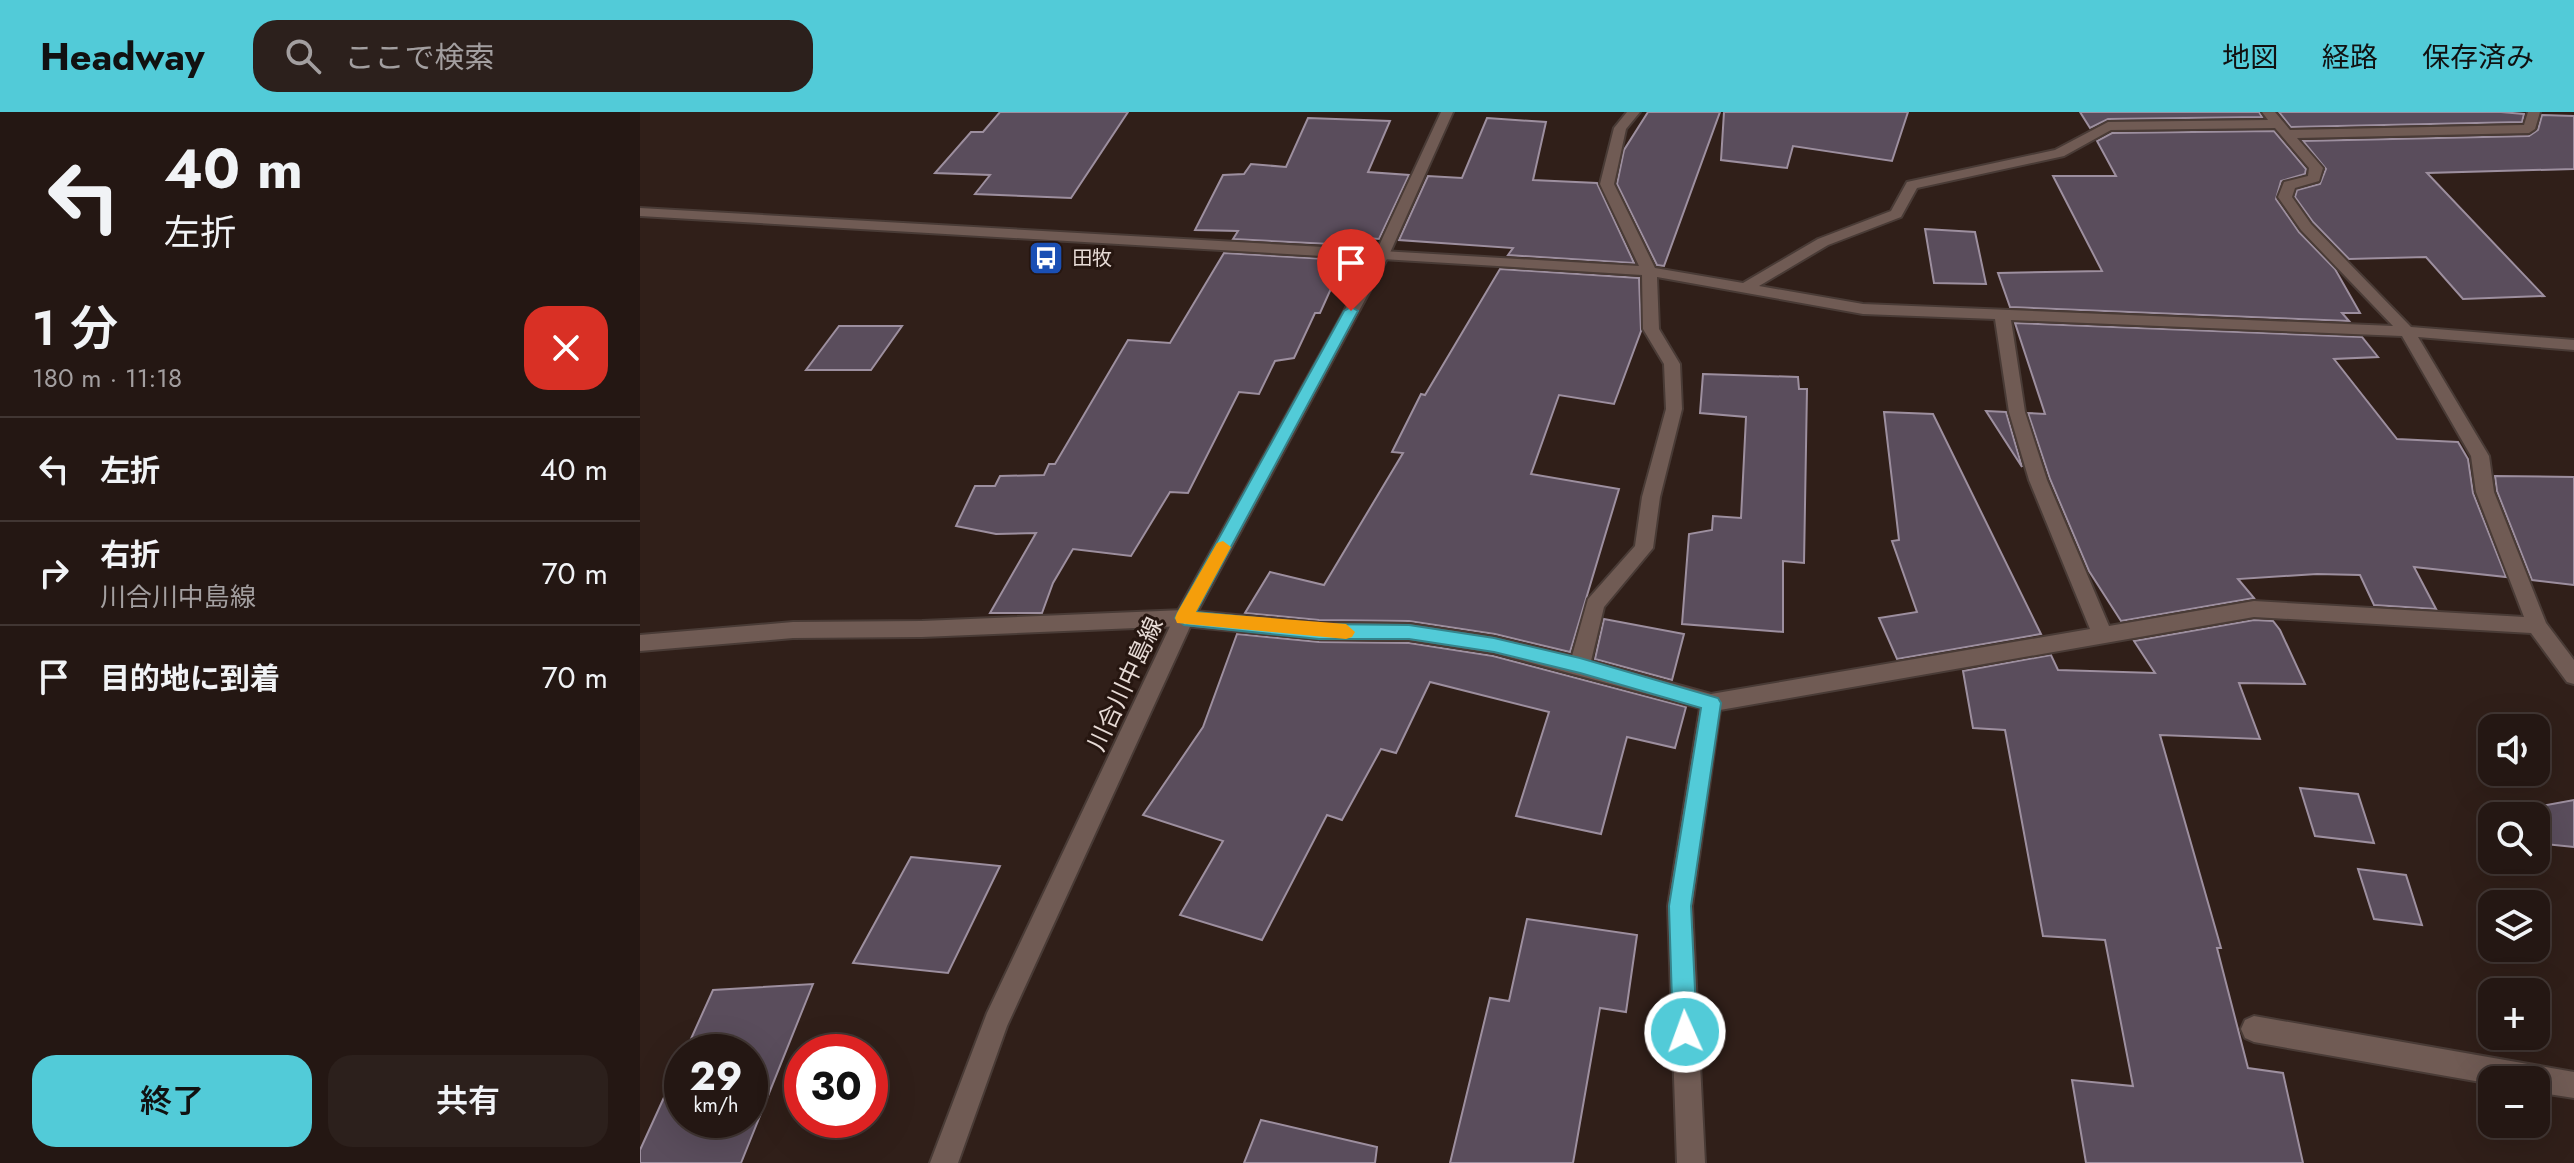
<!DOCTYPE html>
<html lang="ja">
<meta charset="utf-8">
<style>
body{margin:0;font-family:Jost,"Noto Sans JP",sans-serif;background:#2c201c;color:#f1f3f6;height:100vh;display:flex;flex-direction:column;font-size:30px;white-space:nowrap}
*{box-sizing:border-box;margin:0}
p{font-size:26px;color:#a39fa0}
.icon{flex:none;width:44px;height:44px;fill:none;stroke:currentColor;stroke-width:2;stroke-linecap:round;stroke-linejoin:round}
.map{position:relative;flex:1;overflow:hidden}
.sheet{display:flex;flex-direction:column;background:#241713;width:640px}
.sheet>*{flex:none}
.guide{background:#241713;color:#f1f3f6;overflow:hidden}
.controls{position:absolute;left:1838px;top:602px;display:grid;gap:16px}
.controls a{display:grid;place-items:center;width:72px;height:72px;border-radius:16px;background:#241713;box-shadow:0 8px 32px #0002,0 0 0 2px #413633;font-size:40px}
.speed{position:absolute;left:24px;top:922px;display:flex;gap:16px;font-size:40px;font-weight:700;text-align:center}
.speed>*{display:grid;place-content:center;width:104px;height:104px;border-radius:50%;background:#241713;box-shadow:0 8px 32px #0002,0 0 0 2px #413633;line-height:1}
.speed small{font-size:20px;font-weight:400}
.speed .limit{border:12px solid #d22;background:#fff;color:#111}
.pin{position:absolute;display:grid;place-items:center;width:68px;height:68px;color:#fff;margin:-82px -34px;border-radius:50% 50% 50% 0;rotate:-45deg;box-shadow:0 0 8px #0007}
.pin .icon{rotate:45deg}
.me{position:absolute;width:88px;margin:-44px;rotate:358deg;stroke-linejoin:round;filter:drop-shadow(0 0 6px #0008)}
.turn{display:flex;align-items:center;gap:28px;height:168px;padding:0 32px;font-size:36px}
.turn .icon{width:104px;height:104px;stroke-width:2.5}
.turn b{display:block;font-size:56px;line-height:68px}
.round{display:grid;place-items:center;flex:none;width:84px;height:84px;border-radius:24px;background:#2c201c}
.overview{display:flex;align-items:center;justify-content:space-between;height:136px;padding:0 32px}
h1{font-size:48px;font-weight:600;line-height:60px}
.primary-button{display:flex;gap:16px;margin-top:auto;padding:16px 32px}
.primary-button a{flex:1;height:92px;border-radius:24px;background:#52cbd8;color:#111;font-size:32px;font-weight:600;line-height:92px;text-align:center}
.primary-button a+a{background:#2c201c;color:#f1f3f6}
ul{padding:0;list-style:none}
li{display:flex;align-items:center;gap:24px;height:104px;padding:0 32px;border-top:2px solid #413633}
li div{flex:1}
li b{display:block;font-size:30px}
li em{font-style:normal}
header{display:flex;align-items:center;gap:48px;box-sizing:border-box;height:112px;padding:0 40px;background:#52cbd8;color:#111}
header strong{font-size:38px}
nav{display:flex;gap:44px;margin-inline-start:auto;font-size:28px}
.search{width:560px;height:72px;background:#2c201c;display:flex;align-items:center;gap:20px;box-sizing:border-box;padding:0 28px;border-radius:24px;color:#a39fa0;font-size:30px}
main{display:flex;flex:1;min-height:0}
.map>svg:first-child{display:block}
.building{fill:#5a4d5c;stroke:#9d8f9f;stroke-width:2}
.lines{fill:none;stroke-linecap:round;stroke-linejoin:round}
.street-casing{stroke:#493b36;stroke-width:4}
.secondary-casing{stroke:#493b36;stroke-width:4}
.street{fill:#705b54;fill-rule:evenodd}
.secondary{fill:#705b54;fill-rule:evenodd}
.route{fill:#52cbd8;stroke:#35848c;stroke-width:2}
.slow{fill:#f59e0b}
.labels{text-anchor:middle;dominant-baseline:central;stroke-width:6;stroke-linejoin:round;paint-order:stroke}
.far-poi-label{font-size:20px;fill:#e7dbd6;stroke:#261610;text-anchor:start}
.street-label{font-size:24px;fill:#e7dbd6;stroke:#261610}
</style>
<header>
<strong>Headway</strong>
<div class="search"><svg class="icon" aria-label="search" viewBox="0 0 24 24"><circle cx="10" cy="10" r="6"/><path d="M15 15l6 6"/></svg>ここで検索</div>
<nav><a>地図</a><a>経路</a><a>保存済み</a></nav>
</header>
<main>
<section class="sheet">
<div class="guide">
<div class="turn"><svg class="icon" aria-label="left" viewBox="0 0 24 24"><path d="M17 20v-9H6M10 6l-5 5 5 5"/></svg><div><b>40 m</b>左折</div></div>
</div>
<div class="overview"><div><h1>1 分</h1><p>180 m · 11:18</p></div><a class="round" style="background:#d93025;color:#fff"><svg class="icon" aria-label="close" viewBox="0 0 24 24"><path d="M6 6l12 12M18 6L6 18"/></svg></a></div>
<ul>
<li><svg class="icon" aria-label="left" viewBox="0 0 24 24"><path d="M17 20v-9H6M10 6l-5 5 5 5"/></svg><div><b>左折</b></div><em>40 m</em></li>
<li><svg class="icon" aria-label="right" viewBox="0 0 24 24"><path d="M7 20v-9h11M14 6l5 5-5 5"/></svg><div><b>右折</b><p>川合川中島線</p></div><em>70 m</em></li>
<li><svg class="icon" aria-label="arrive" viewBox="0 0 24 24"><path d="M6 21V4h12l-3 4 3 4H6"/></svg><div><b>目的地に到着</b></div><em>70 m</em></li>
</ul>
<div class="primary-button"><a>終了</a><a>共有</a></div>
</section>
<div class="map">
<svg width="1934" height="1051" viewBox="0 0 1934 1051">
<rect width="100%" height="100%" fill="#301f19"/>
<g class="building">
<polygon points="360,0 488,0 431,86 335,82 350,63 295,61 331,20 343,20"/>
<polygon points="1008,0 1080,0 1024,154 1017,153 977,72 984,38"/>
<polygon points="1084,0 1268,0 1252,49 1153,34 1147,56 1081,48"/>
<polygon points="1440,0 1619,0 1622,5 1468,7 1450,16"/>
<polygon points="1639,0 1861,0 1884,2 1882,10 1651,15"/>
<polygon points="1902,3 1934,4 1934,57 1787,61 1904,184 1823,187 1786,145 1709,147 1673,110 1655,85 1657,78 1680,72 1686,57 1663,29 1889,24 1898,18"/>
<polygon points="668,6 750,9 728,60 769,63 739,127 714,125 710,133 593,127 598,119 555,118 583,63 604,62 611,52 646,55"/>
<polygon points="847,6 906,10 893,68 957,71 994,151 868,143 873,136 759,128 788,64 822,66"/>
<polygon points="1634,19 1666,57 1665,62 1641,69 1636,87 1659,120 1695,157 1720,201 1702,201 1709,209 1370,195 1358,161 1462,159 1413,64 1476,64 1457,29 1472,21"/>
<polygon points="1285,117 1335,120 1346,172 1294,171"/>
<polygon points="584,141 704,148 680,201 675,201 654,246 635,249 619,282 599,280 548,381 530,380 491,444 433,437 413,471 402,501 350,501 396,421 356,422 316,414 335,374 355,374 360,364 404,363 409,352 415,352 488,228 530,231"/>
<polygon points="860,157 999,166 1001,219 974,292 919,283 891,362 979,377 930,540 855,522 769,509 679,508 605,501 630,460 684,473 763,341 752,340 781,282 785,283"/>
<polygon points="1375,211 1722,225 1738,245 1694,247 1757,327 1818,330 1828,347 1833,381 1866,465 1774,455 1796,497 1734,493 1720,463 1677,462 1598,467 1614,486 1481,509 1449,459 1410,367 1388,301 1405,302"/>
<polygon points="199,214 262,214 231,258 166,258"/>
<polygon points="1063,262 1158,265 1159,277 1167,277 1164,451 1143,449 1143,520 1042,512 1049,422 1072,418 1073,404 1101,406 1106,305 1060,301"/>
<polygon points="1346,299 1366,300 1382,355"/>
<polygon points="1244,300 1293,302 1401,522 1257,547 1239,506 1277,500 1252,429 1259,428"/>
<polygon points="1855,364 1934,365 1934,473 1892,468 1857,379"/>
<polygon points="964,507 1044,522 1032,568 955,547"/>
<polygon points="1614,508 1633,509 1640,518 1665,572 1599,571 1620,627 1520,623 1581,836 1577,836 1608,956 1643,961 1663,1051 1446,1051 1432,968 1493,974 1465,828 1403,824 1365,618 1333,616 1323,559 1411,543 1418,558 1515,561 1494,529"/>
<polygon points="597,522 679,530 769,531 853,544 1046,595 1035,636 987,625 961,722 876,704 909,600 790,570 756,641 741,637 702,708 687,703 622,828 540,803 583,729 503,703 563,615"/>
<polygon points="1660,676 1718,682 1734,731 1675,724"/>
<polygon points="1934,688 1934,735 1896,731 1896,695"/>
<polygon points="271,745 360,754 308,861 213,851"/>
<polygon points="1718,757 1766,763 1782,813 1734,807"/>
<polygon points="887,807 997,823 986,900 960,896 933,1051 810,1051 850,886 869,889"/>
<polygon points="173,872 101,1051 0,1051 0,1038 42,946 42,1008 110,1008 110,940 45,940 73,878"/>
<polygon points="621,1008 737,1035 735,1051 604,1051"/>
</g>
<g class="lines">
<g class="street-casing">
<g id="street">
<path d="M987,0H1000L986,17L974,72L1015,156L1103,171L1178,127L1251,99L1267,70L1415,38L1468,10L1628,8L1622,0H1635L1650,18L1884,13L1888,0H1900L1895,17L1889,21L1657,26L1683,56L1679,69L1655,76L1652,85L1671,112L1771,215L1934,228V238L1778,225L1849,344L1854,380L1906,511L1934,548V572L1927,570L1891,521L1614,505L1080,598L1052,794L1065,1051H1037L1028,794L1060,596L854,541L769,528L679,527L544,514L282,525L153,526L0,539V523L153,510L282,509L544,498L679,511L769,512L854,525L932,544L948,487L995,434L1002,385L1026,297L1024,252L1003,217L1002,163L742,147L735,143L742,139L999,154L960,72L974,16ZM1635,16L1669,56L1668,64L1644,70L1638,85L1661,118L1753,214L1223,192L1119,174L1188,133L1261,105L1277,76L1424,44L1471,18ZM1017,165L1223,202L1355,207L1369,300L1389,368L1450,517L1071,582L951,549L964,495L1013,436L1020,385L1042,297L1040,252L1019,217ZM1371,208L1762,224L1831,344L1836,380L1884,505L1614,489L1469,514L1407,368L1385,300Z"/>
<polygon points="1614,904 1934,960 1934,986 1896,980 1896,968 1852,968 1852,972 1614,930 1605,926 1601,917 1605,908"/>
</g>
</g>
<g class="secondary-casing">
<polygon id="secondary" points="801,0 813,0 749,143 554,506 367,914 318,1051 290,1051 347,901 534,506 733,147 0,104 0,96 737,138"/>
</g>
<use href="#street" class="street"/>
<use href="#secondary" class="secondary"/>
</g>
<polygon class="route" points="711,195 718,199 556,500 679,512 769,513 854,526 940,546 1078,586 1081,591 1051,794 1057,920 1053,928 1045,932 1037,928 1033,920 1029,794 1061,596 940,561 854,540 769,527 679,527 544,513 535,506 704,199"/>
<polygon class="slow" points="583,429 591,435 556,500 706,512 715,520 712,525 706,527 537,511 535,506 537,501 577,431"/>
<defs>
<g id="bus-square" transform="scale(1.8)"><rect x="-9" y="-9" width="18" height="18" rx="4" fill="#1a4fb4" stroke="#261610"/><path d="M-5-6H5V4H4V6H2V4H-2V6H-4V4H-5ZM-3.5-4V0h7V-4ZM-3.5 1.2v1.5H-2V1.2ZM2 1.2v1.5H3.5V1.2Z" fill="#fff"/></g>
</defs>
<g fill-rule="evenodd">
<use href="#bus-square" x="406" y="146"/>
</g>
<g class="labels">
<g class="far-poi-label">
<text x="432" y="146">田牧</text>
</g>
<g class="street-label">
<text transform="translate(485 572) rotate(-65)">川合川中島線</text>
</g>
</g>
</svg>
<div class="controls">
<a><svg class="icon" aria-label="sound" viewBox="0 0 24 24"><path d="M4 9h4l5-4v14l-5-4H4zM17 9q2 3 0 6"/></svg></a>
<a><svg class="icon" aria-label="search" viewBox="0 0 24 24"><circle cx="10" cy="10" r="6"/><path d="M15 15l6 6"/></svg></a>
<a><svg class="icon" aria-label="layers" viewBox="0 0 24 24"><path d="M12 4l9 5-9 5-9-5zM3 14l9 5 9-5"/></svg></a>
<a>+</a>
<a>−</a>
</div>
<div class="speed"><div>29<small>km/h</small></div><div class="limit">30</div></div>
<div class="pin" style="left:711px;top:199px;background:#d93025"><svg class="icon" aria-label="arrive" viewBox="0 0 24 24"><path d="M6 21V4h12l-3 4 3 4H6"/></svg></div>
<svg class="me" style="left:1045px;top:920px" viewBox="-20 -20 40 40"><circle r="17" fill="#52cbd8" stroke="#fff" stroke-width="3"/><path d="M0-11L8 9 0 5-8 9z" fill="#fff"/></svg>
</div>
</main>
